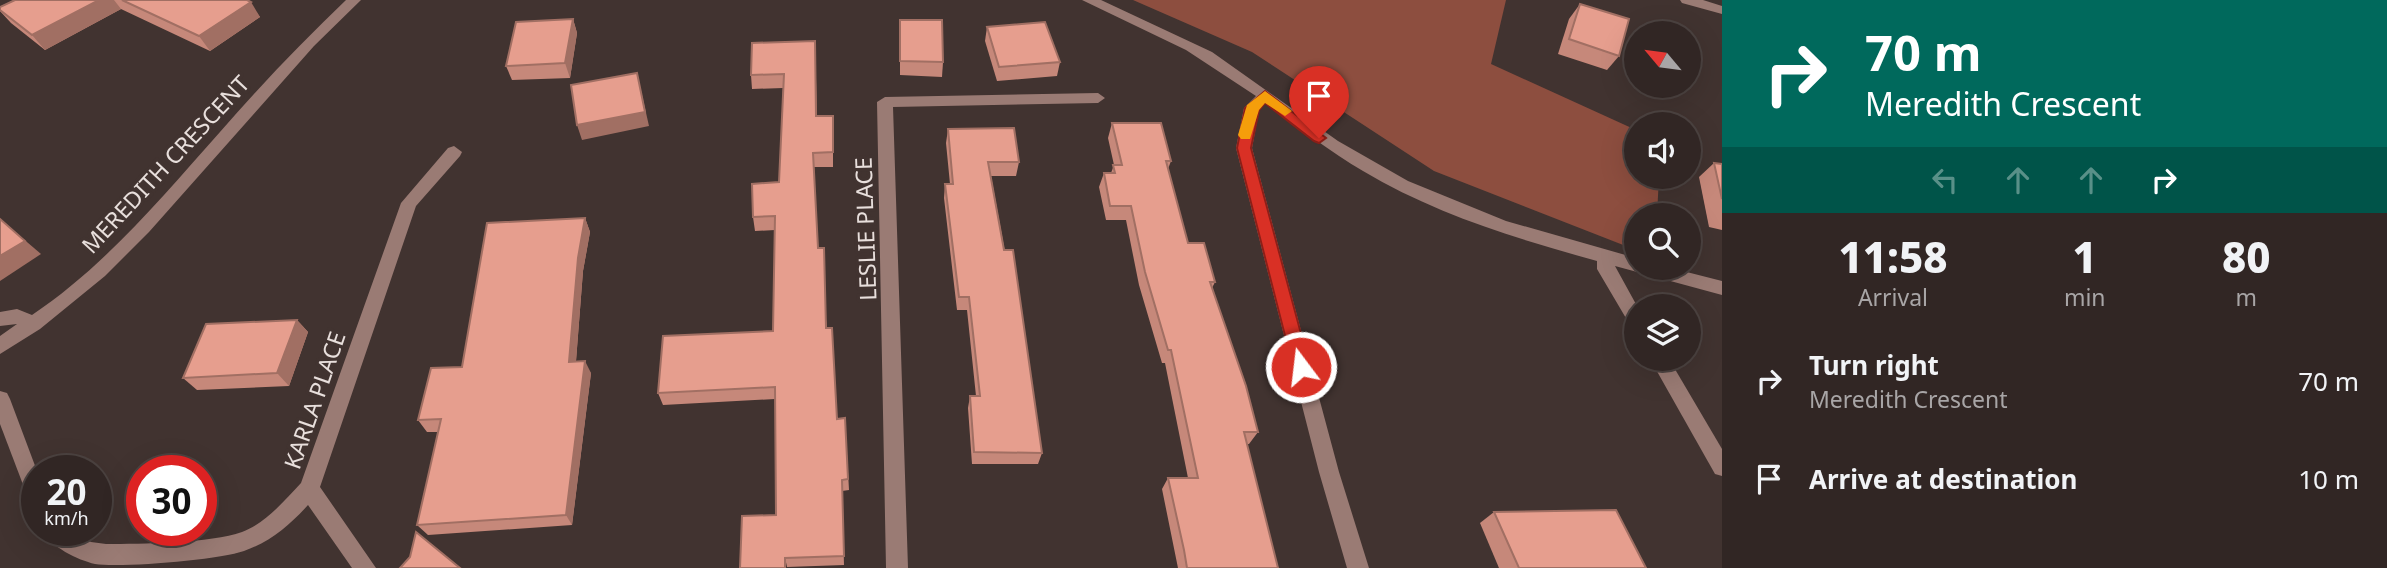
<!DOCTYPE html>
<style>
body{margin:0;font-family:"Noto Sans",sans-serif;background:#3d3231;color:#f1f3f6;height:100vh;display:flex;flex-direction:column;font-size:26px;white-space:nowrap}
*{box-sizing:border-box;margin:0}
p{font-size:23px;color:#a8a5a6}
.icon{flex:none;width:38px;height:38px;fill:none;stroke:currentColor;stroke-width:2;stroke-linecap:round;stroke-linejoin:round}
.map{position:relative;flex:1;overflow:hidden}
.panel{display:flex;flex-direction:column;background:#312624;width:665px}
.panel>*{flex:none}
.top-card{background:#00695c;color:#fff;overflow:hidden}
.needle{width:46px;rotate:299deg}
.buttons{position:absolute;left:1624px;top:21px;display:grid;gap:14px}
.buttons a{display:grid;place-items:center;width:77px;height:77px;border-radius:50%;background:#312624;box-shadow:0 7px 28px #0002,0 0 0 2px #4c4341;font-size:35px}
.speed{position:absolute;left:21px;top:455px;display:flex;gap:14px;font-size:35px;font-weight:700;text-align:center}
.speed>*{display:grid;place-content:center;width:91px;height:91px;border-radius:50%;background:#312624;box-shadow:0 7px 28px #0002,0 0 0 2px #4c4341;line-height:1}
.speed small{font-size:18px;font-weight:400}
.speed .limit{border:10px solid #d22;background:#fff;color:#111}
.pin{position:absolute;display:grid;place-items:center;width:60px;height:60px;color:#fff;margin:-72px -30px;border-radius:50% 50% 50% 0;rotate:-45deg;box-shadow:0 0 7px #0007}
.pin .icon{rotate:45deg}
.me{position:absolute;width:77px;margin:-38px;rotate:345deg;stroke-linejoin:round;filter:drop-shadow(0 0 5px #0008)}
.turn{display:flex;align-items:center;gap:24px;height:147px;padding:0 28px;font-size:32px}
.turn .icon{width:91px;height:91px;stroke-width:2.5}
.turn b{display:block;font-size:49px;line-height:60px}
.lanes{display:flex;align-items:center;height:66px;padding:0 28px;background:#0003;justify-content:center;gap:35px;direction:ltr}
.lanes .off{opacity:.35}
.eta{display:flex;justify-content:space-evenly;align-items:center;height:119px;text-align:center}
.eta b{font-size:42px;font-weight:800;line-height:49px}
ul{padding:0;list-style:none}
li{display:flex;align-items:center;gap:21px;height:98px;padding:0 28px}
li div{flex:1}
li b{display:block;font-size:26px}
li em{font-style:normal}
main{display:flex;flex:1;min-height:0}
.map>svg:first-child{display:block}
.forest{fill:#8d4e3f}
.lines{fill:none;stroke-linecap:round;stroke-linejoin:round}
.minor{fill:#9a7b74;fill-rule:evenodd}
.wall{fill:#c6887a}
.shaded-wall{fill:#a16f63}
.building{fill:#e69e8e;stroke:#a16f63;stroke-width:2}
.route{fill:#d93025;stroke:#8d1f18;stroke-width:2}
.slow{fill:#f59e0b}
.labels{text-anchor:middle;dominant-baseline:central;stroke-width:7;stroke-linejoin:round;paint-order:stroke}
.street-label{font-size:23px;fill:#e8dfdc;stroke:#413330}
</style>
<main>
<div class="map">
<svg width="1722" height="568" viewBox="0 0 1722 568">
<rect width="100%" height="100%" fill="#413330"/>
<polygon class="forest" points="1133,0 1506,0 1491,64 1636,130 1636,177 1659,177 1657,215 1636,215 1636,250 1434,171 1252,52"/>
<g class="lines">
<g class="minor">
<path d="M346,0H361L314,46L149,232L105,276L40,329L0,354V336L17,324L0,326V312L17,309L32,315C105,266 162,197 220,132C260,86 302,42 346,0Z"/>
<path d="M1082,0H1101L1212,52L1338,141L1408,181L1506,221L1636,258V268H1671L1722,281V295L1615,266L1637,306L1636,327L1630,325L1597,269V261C1517,239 1435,214 1363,171C1329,151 1298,127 1266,103L1259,110L1252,148L1339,472L1369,568H1347L1319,472L1236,148L1244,108L1256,96L1186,50Z"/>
<polygon points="1680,0 1703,0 1722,6 1722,14 1682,3"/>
<polygon points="1098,93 1105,98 1098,103 893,107 908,568 886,568 877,102 885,97"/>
<path d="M454,146L462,152L460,156L416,206L320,487L376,568H352L308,505C290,525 270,542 244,551C219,560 120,568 95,564C78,560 50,547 43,530H70L91,542L106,544C141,544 211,543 242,532C266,523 284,501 301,483L401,203L448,148Z"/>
<polygon points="1650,359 1669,359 1722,449 1722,476 1715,474"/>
<polygon points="0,391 7,393 10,399 37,471 37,506 30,503 0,424"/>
</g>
</g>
<g class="wall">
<polygon points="15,0 247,0 260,17 210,51 121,9 45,50 11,23 0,11 0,7"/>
<polygon points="1580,4 1619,56 1607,70 1558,54 1569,19"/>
<polygon points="573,19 577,33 570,78 512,80 506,66"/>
<polygon points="900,20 943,62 942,77 900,75"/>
<polygon points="987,27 1060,62 1057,76 997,81 985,41"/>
<polygon points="815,41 817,116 833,116 833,167 814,167 818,248 827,328 837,419 845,418 849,490 842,491 844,565 787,567 776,515 775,399 663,405 658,393 773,331 775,230 755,231 753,217 779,182 783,88 752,89 751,75"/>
<polygon points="1112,123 1171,161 1168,169 1188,243 1215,282 1212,288 1258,432 1249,444 1247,444 1278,568 1178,568 1162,489 1168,478 1188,478 1165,363 1162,363 1139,285 1126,220 1106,220 1099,187 1104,173 1111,173 1114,165 1108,138"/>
<polygon points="948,129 1019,162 1016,176 991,176 1042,453 1038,464 972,464 968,408 970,396 976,396 967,310 957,310 944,198 945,184 950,184 946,143"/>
<polygon points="1714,163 1722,164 1722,230 1709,227 1699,177"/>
<polygon points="585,218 590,232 583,271 576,361 591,373 572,525 428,535 417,525 438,432 427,432 418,420"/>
<polygon points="297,320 308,332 289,386 197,390 183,378"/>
<polygon points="1494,512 1646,568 1499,568 1480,523"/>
</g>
<g class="shaded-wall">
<polygon points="99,0 114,0 121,9 45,50 32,35"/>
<polygon points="251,2 260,17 210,51 199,36"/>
<polygon points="573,19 577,33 570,78 565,63"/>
<polygon points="637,73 649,126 582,140 577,125"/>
<polygon points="585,218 590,232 583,271 575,374 569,362 578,258"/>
<polygon points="0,219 41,254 0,281"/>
<polygon points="297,320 308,332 289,386 277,373"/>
<polygon points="585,361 591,373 572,525 566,515"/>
</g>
<g class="building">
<polygon points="15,0 99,0 32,35 0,10 0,7"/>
<polygon points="122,0 247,0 251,2 199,36"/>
<polygon points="1580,4 1629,19 1619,56 1569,39"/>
<polygon points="573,19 565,63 506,66 516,22"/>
<polygon points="900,20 942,20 943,62 900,61"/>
<polygon points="1045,22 1060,62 999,67 987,27"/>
<polygon points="815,41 816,116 833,116 833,152 813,153 818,248 824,248 826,328 832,328 837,419 845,418 848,479 842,480 844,556 785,558 785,568 740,568 742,516 776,515 775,387 658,393 663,336 773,331 775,216 753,217 752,184 779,182 784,74 751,75 752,43"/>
<polygon points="637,73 645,112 577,125 571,85"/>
<polygon points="1112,123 1161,123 1171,161 1166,161 1188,243 1204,243 1215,282 1210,282 1246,386 1258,432 1244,432 1278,568 1187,568 1184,550 1168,478 1198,478 1171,350 1168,350 1145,272 1131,206 1110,206 1104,173 1115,173 1113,165 1122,165"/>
<polygon points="1014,128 1019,162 988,162 1004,250 1013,250 1042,453 974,452 970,396 980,396 969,297 959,297 945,184 953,184 948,129"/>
<polygon points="1714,163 1722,164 1722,199"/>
<polygon points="585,218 578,258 569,362 585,361 566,515 417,525 441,419 418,420 431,368 462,367 487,223"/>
<polygon points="0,219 25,241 0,256"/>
<polygon points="297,320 277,373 183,378 206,324"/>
<polygon points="1616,510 1646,568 1519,568 1494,512"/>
<polygon points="416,532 460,568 400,568 410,557"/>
</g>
<polygon class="route" points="1265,91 1326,138 1319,143 1314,141 1265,103 1259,110 1251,148 1310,367 1301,374 1293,367 1237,148 1245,108"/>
<polygon class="slow" points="1265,91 1292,111 1285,116 1265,103 1259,110 1250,139 1241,139 1238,135 1247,105"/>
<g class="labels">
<g class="street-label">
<text transform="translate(165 164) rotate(-47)">MEREDITH CRESCENT</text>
<text transform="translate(865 229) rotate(-92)">LESLIE PLACE</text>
<text transform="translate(314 400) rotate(-71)">KARLA PLACE</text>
</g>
</g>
</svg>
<div class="buttons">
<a><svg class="needle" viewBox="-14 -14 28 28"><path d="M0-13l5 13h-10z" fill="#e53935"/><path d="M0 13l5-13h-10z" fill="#a8a5a6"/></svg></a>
<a><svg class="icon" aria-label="sound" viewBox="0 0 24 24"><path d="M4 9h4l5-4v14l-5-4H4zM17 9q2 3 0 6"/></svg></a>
<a><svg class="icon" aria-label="search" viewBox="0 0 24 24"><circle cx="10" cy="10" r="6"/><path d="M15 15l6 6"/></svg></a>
<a><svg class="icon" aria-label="layers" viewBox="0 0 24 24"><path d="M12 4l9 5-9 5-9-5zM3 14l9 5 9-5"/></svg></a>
</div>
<div class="speed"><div>20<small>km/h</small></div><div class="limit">30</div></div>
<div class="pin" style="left:1319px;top:138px;background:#d93025"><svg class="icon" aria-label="arrive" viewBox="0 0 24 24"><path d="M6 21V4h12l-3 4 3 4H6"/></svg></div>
<svg class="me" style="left:1301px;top:367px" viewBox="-20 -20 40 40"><circle r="17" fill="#d93025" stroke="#fff" stroke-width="3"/><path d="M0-11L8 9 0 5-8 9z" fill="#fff"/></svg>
</div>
<section class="panel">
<div class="top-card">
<div class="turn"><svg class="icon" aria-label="right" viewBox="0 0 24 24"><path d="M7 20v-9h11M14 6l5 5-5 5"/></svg><div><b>70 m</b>Meredith Crescent</div></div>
<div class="lanes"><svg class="icon off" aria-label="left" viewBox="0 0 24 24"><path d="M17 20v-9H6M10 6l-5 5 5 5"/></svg><svg class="icon off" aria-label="ahead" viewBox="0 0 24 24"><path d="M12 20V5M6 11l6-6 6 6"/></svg><svg class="icon off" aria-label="ahead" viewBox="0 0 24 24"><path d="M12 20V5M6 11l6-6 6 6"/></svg><svg class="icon" aria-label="right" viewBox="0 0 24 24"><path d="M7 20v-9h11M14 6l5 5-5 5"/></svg></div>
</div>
<div class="eta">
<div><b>11:58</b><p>Arrival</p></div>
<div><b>1</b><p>min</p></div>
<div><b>80</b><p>m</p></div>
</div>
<ul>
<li><svg class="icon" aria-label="right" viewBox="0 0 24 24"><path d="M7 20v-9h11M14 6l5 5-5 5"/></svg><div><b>Turn right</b><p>Meredith Crescent</p></div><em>70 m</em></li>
<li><svg class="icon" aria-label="arrive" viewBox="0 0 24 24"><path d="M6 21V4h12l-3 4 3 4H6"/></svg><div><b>Arrive at destination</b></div><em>10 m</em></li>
</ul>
</section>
</main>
